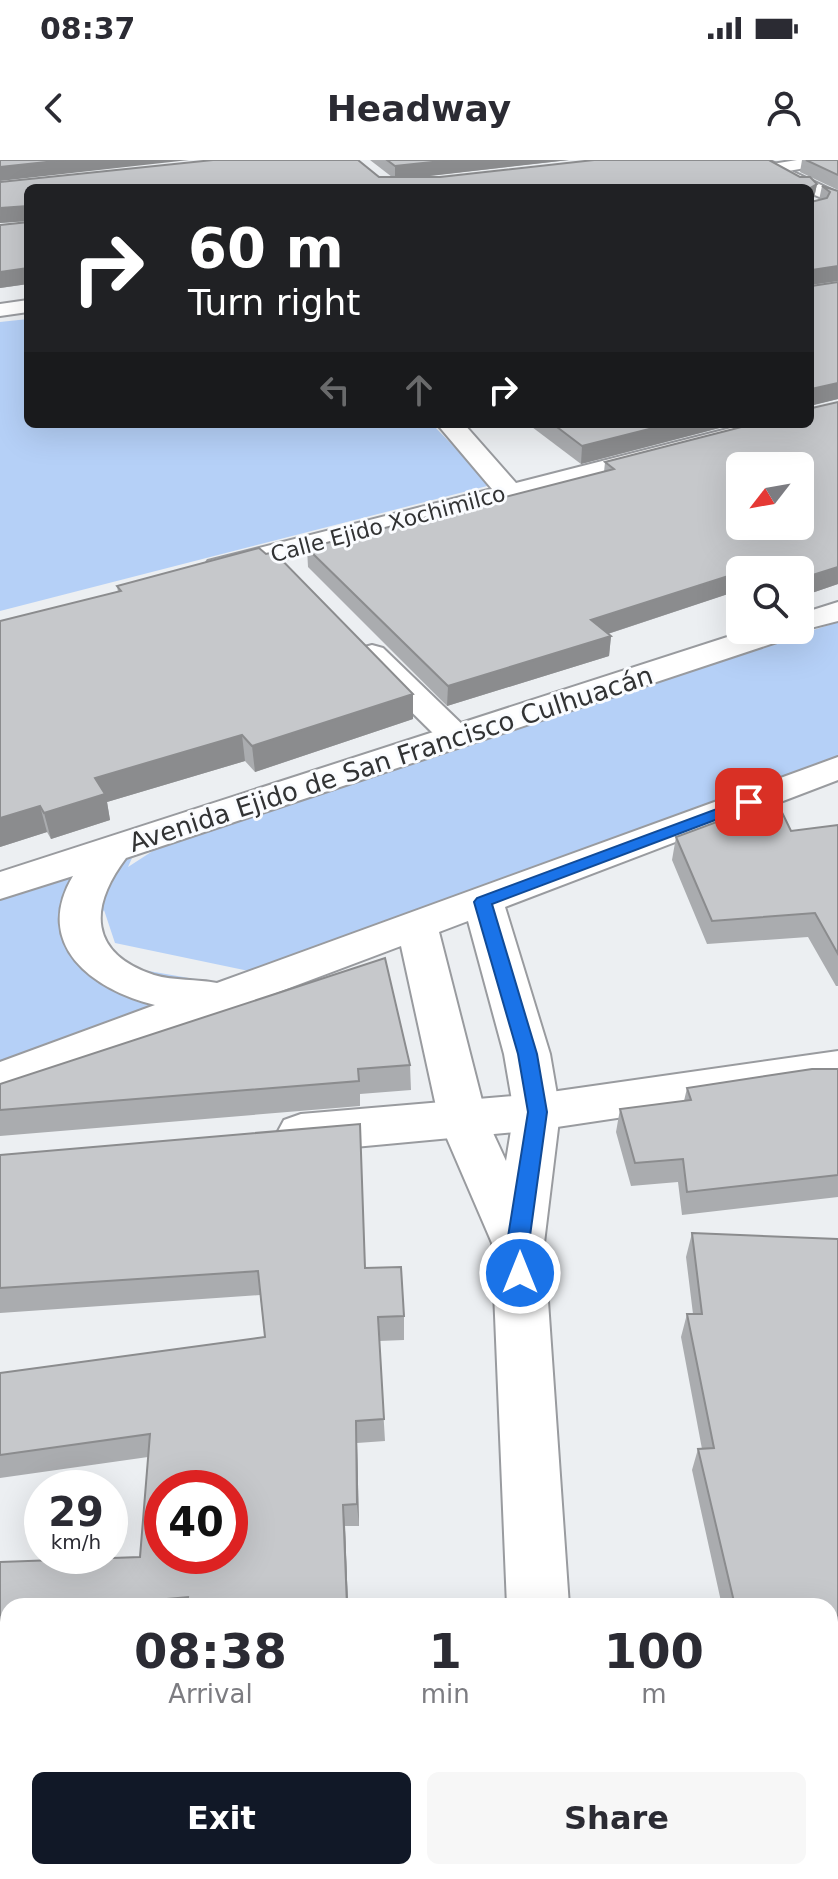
<!DOCTYPE html>
<meta charset="utf-8">
<style>
body{margin:0;font-family:"DejaVu Sans",sans-serif;background:#f7f7f7;color:#2b2b33;height:100vh;display:flex;flex-direction:column;font-size:30px;white-space:nowrap}
*{box-sizing:border-box;margin:0}
p{font-size:26px;color:#7c7c81}
.icon{flex:none;width:44px;height:44px;fill:none;stroke:currentColor;stroke-width:2;stroke-linecap:round;stroke-linejoin:round}
.map{position:relative;flex:1;overflow:hidden}
.sheet{position:absolute;left:0px;top:1438px;width:838px;height:282px;display:flex;flex-direction:column;background:#fff;border-radius:24px 24px 0 0;box-shadow:0 8px 32px #0002}
.sheet>*{flex:none}
.top-card{position:absolute;left:24px;top:24px;width:790px;height:244px;border-radius:12px;box-shadow:0 8px 32px #0002;background:#202124;color:#fff;overflow:hidden}
.needle{width:52px;rotate:239deg}
.fabs{position:absolute;left:726px;top:292px;display:grid;gap:16px}
.fabs a{display:grid;place-items:center;width:88px;height:88px;border-radius:12px;background:#fff;box-shadow:0 8px 32px #0002;font-size:40px}
.speed{position:absolute;left:24px;top:1310px;display:flex;gap:16px;font-size:40px;font-weight:700;text-align:center}
.speed>*{display:grid;place-content:center;width:104px;height:104px;border-radius:50%;background:#fff;box-shadow:0 8px 32px #0002;line-height:1}
.speed small{font-size:20px;font-weight:400}
.speed .limit{border:12px solid #d22;background:#fff;color:#111}
.pin{position:absolute;display:grid;place-items:center;width:68px;height:68px;color:#fff;margin:-34px;border-radius:16px;box-shadow:0 4px 12px #0006}
.me{position:absolute;width:88px;margin:-44px;rotate:0deg;stroke-linejoin:round;filter:drop-shadow(0 0 6px #0008)}
.turn{display:flex;align-items:center;gap:28px;height:168px;padding:0 32px;font-size:36px}
.turn .icon{width:104px;height:104px;stroke-width:2.5}
.turn b{display:block;font-size:56px;line-height:68px}
.lanes{display:flex;align-items:center;height:76px;padding:0 32px;background:#0003;justify-content:center;gap:40px;direction:ltr}
.lanes .off{opacity:.35}
.eta{display:flex;justify-content:space-evenly;align-items:center;height:136px;text-align:center}
.eta b{font-size:48px;font-weight:600;line-height:56px}
.primary-button{display:flex;gap:16px;margin-top:auto;padding:16px 32px}
.primary-button a{flex:1;height:92px;border-radius:12px;background:#111827;color:#fff;font-size:32px;font-weight:600;line-height:92px;text-align:center}
.primary-button a+a{background:#f7f7f7;color:#2b2b33}
.status{display:flex;justify-content:space-between;align-items:center;height:56px;padding:0 40px;background:#fff;direction:ltr}
.status svg{height:22px;fill:currentColor}
header{display:flex;justify-content:space-between;align-items:center;height:104px;padding:0 32px;background:#fff;font-size:36px;font-weight:600}
.map>svg:first-child{display:block}
.green{fill:#b5d0f7}
.lines{fill:none;stroke-linecap:round;stroke-linejoin:round}
.minor-casing{stroke:#999b9f;stroke-width:4}
.tertiary-casing{stroke:#999b9f;stroke-width:4}
.minor{fill:#fff;fill-rule:evenodd}
.tertiary{fill:#fff;fill-rule:evenodd}
.wall{fill:#aaacaf;fill-rule:evenodd}
.shaded-wall{fill:#8b8c8e}
.building{fill:#c6c8cb;stroke:#8b8c8e;stroke-width:2;fill-rule:evenodd}
.route{fill:#1a73e8;stroke:#114b97;stroke-width:2}
.labels{text-anchor:middle;dominant-baseline:central;stroke-width:6;stroke-linejoin:round;paint-order:stroke}
.far-street-label{font-size:22px;fill:#323334;stroke:#fafcff}
.street-label{font-size:26px;fill:#323334;stroke:#fafcff}
</style>
<div class="status"><b>08:37</b><svg viewBox="0 0 49 12"><path d="M0 12V9h3v3zM5 12V6h3v6zM10 12V3h3v9zM15 12V0h3v12zM26 1h20v11H26zM47 4h2v5h-2z"/></svg></div>
<header><svg class="icon" aria-label="back" viewBox="0 0 24 24"><path d="M15 5l-7 7 7 7"/></svg>Headway<svg class="icon" aria-label="person" viewBox="0 0 24 24"><circle cx="12" cy="8" r="4"/><path d="M4 21q1-7 8-7t8 7"/></svg></header>
<div class="map">
<svg width="838" height="1719" viewBox="0 0 838 1719">
<rect width="100%" height="100%" fill="#eceff2"/>
<g class="green">
<polygon points="28,159 28,264 432,264 491,325 0,451 0,162"/>
<polygon points="838,462 838,607 277,817 115,783 104,750 80,799 229,825 0,904 0,734 94,704 132,698 128,707 165,683"/>
</g>
<g class="lines">
<g class="minor-casing">
<g id="minor">
<polygon points="797,0 838,0 838,2 772,14 763,9 766,5"/>
<polygon points="28,140 28,152 0,156 0,144"/>
<polygon points="437,264 464,264 516,323 747,264 790,264 786,269 219,416 208,413 204,407 208,401 492,329"/>
<polygon points="372,485 383,488 468,570 474,577 468,584 456,588 444,584 361,502 356,495 361,488"/>
<polygon points="838,891 838,925 537,970 301,992 284,986 277,973 284,960 301,954 537,934"/>
</g>
</g>
<g class="tertiary-casing">
<g id="tertiary">
<polygon points="746,0 768,0 838,33 838,45 810,33 810,28 799,28"/>
<path d="M838,442V461L795,472L792,477L126,698C89,747 88,793 154,815C174,821 197,819 217,823L838,597V620L505,747L550,894L560,952L544,1083L569,1446H507L492,1083L439,960L401,786L0,937V902L155,845C93,830 32,785 73,716L0,739V712L749,470H800V454ZM468,761L504,894L514,952L506,1001L487,960L439,772Z"/>
<polygon points="518,1712 588,1712 589,1719 517,1719"/>
</g>
</g>
<use href="#minor" class="minor"/>
<use href="#tertiary" class="tertiary"/>
</g>
<g class="wall">
<path d="M213,0H358L379,17H392L370,0H569L418,17H440L594,0H769L800,17H810L817,24L814,38L811,40V42L819,40L822,26L838,31V121L811,125V126L838,122V239L812,245V248L838,242V424L800,437V410H740V437L734,432L608,474L611,476L609,496L447,546L308,407L307,388L604,312L605,302L753,264H810V28H28V124L0,128V65L28,62V61L0,63V22ZM740,306H800V366H740Z"/>
<polygon points="802,0 838,0 838,30 800,12"/>
<polygon points="528,264 735,264 581,304"/>
<polygon points="117,426 413,534 413,559 255,612 245,601 107,642 110,660 51,679 47,672 0,687 0,461 118,432"/>
<polygon points="838,665 838,826 836,826 808,777 707,784 672,700 676,677 791,671"/>
<polygon points="410,905 411,930 360,934 360,946 0,976 0,924"/>
<polygon points="838,909 838,1037 682,1055 678,1022 631,1026 616,972 620,949 684,941 687,928"/>
<polygon points="0,995 366,1108 404,1156 404,1180 379,1181 385,1281 357,1283 359,1366 345,1366 348,1446 8,1446 8,1712 397,1712 110,1719 0,1719 0,1402 140,1397 148,1297 0,1318 0,1213 265,1177 260,1135 0,1153"/>
<polygon points="692,1073 838,1079 838,1719 796,1719 794,1712 738,1719 737,1712 830,1712 830,1446 722,1446 692,1310 698,1289 702,1289 681,1177 687,1154 693,1154 686,1097"/>
</g>
<g class="shaded-wall">
<polygon points="65,0 189,0 0,21 0,7"/>
<polygon points="451,0 569,0 395,20 395,6"/>
<polygon points="817,24 814,38 810,40 810,28"/>
<polygon points="27,46 28,61 0,63 0,48"/>
<polygon points="838,106 838,121 810,125 811,110"/>
<polygon points="28,108 28,124 0,128 0,112"/>
<polygon points="838,223 838,239 810,246 811,229"/>
<polygon points="669,264 735,264 581,304 582,286"/>
<polygon points="838,407 838,424 800,437 800,419"/>
<polygon points="738,413 734,432 589,480 591,460"/>
<polygon points="611,476 609,496 447,546 448,526"/>
<polygon points="413,534 413,559 255,612 252,586"/>
<polygon points="242,575 245,601 107,642 110,660 51,679 44,653 95,618"/>
<polygon points="40,646 47,672 0,687 0,658"/>
<polygon points="356,1261 357,1283 359,1366 357,1344"/>
<polygon points="343,1345 345,1366 348,1446 347,1446"/>
</g>
<g class="building">
<polygon points="0,0 65,0 0,7"/>
<polygon points="213,0 358,0 379,17 440,17 594,0 769,0 800,17 810,17 817,24 810,28 28,28 28,108 0,112 0,65 28,62 27,46 0,48 0,22"/>
<polygon points="387,0 451,0 395,6"/>
<polygon points="806,0 838,0 838,15"/>
<path d="M822,26L838,31V106L811,110V126L838,122V223L811,229L812,248L838,242V407L800,419V410H740V415L738,413L591,460L611,476L448,526L307,388L614,309L605,302L753,264H810V33L811,42L827,38L830,32ZM740,306H800V366H740Z"/>
<polygon points="553,264 669,264 582,286"/>
<polygon points="259,388 266,394 274,392 413,534 252,586 242,575 95,618 105,634 44,653 40,646 0,658 0,461 121,431 117,426"/>
<polygon points="776,640 791,671 838,665 838,794 815,753 712,761 676,677"/>
<polygon points="385,798 410,905 358,909 359,921 0,950 0,924"/>
<polygon points="812,909 838,909 838,1015 687,1032 683,999 635,1003 620,949 691,940 687,928"/>
<path d="M360,964L365,1108L401,1107L404,1156L378,1157L384,1259L356,1261L357,1344L343,1345L347,1446H187L188,1437L88,1446H8V1712H50L0,1719V1402L140,1397L150,1274L0,1295V1213L265,1177L258,1111L0,1128V995ZM162,1328H230V1396H162Z"/>
<polygon points="692,1073 838,1079 838,1719 810,1719 809,1712 830,1712 830,1446 735,1446 698,1289 714,1288 687,1154 702,1154"/>
<rect x="110" y="1712" width="287" height="7"/>
</g>
<polygon class="route" points="749,637 755,639 755,645 492,744 537,894 547,952 529,1083 531,1113 527,1119 520,1122 512,1119 507,1083 528,952 518,894 474,742 477,738"/>
<g class="labels">
<g class="far-street-label">
<text transform="translate(388 364) rotate(-15)">Calle Ejido Xochimilco</text>
</g>
<g class="street-label">
<text transform="translate(391 599) rotate(-18)">Avenida Ejido de San Francisco Culhuacán</text>
</g>
</g>
</svg>
<div class="fabs">
<a><svg class="needle" viewBox="-14 -14 28 28"><path d="M0-13l5 13h-10z" fill="#e53935"/><path d="M0 13l5-13h-10z" fill="#7c7c81"/></svg></a>
<a><svg class="icon" aria-label="search" viewBox="0 0 24 24"><circle cx="10" cy="10" r="6"/><path d="M15 15l6 6"/></svg></a>
</div>
<div class="speed"><div>29<small>km/h</small></div><div class="limit">40</div></div>
<div class="pin" style="left:749px;top:642px;background:#d93025"><svg class="icon" aria-label="arrive" viewBox="0 0 24 24"><path d="M6 21V4h12l-3 4 3 4H6"/></svg></div>
<svg class="me" style="left:520px;top:1113px" viewBox="-20 -20 40 40"><circle r="17" fill="#1a73e8" stroke="#fff" stroke-width="3"/><path d="M0-11L8 9 0 5-8 9z" fill="#fff"/></svg>
<div class="top-card">
<div class="turn"><svg class="icon" aria-label="right" viewBox="0 0 24 24"><path d="M7 20v-9h11M14 6l5 5-5 5"/></svg><div><b>60 m</b>Turn right</div></div>
<div class="lanes"><svg class="icon off" aria-label="left" viewBox="0 0 24 24"><path d="M17 20v-9H6M10 6l-5 5 5 5"/></svg><svg class="icon off" aria-label="ahead" viewBox="0 0 24 24"><path d="M12 20V5M6 11l6-6 6 6"/></svg><svg class="icon" aria-label="right" viewBox="0 0 24 24"><path d="M7 20v-9h11M14 6l5 5-5 5"/></svg></div>
</div>
<section class="sheet">
<div class="eta">
<div><b>08:38</b><p>Arrival</p></div>
<div><b>1</b><p>min</p></div>
<div><b>100</b><p>m</p></div>
</div>
<div class="primary-button"><a>Exit</a><a>Share</a></div>
</section>
</div>
